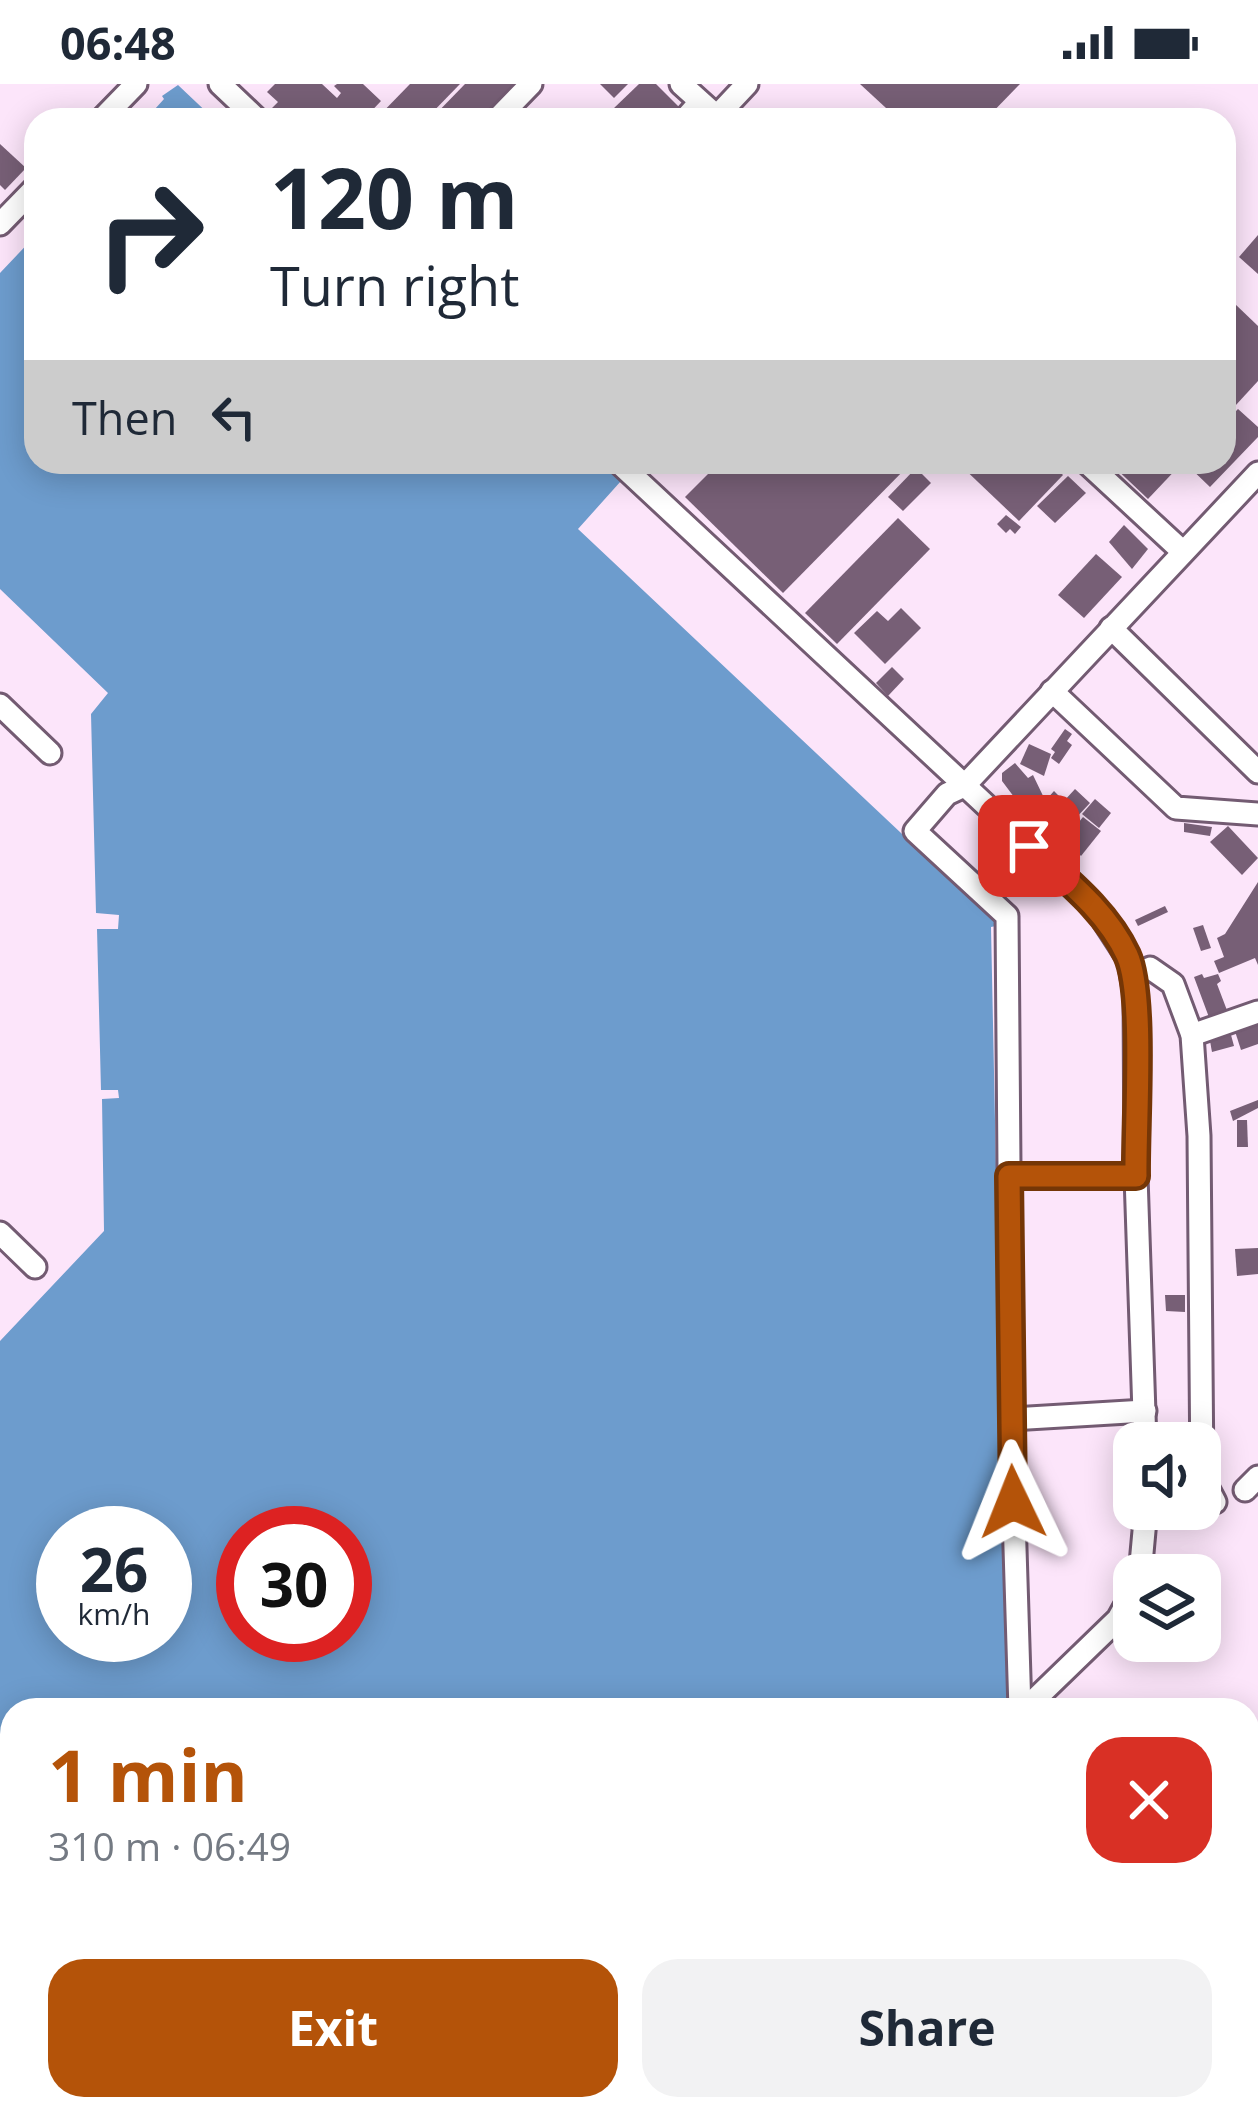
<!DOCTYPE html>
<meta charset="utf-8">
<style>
body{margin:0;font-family:"Open Sans",sans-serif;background:#f2f2f3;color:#1f2937;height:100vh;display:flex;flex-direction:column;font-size:45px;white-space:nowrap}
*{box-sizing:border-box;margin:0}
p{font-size:39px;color:#747a83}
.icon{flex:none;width:66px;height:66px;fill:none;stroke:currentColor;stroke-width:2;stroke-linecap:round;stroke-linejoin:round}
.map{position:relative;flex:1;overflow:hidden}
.drawer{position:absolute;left:0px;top:1614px;width:1260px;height:423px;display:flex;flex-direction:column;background:#fff;border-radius:36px 36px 0 0;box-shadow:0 6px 30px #0003}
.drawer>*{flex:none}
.banner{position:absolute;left:24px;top:24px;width:1212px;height:366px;border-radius:36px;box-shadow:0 6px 30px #0003;background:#fff;color:#1f2937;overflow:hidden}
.fabs{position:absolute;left:1113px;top:1338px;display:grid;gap:24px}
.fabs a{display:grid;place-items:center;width:108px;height:108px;border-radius:24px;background:#fff;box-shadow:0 6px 30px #0003;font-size:60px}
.speed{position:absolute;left:36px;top:1422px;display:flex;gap:24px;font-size:60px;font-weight:700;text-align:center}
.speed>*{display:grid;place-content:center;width:156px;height:156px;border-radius:50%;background:#fff;box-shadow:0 6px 30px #0003;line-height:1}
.speed small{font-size:30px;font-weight:400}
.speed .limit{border:18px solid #d22;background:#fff;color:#111}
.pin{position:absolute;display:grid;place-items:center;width:102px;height:102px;color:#fff;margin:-51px;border-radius:24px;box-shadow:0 6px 18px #0006}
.me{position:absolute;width:132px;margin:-66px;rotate:358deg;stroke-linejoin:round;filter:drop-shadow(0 0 9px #0008)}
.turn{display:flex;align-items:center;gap:42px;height:252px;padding:0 48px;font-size:54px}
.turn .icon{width:156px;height:156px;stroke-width:2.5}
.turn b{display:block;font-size:84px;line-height:102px}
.then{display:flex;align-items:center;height:114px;padding:0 48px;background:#0003;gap:24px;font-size:45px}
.round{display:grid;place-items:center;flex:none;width:126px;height:126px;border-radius:36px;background:#f2f2f3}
.summary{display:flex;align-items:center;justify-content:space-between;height:204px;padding:0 48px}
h1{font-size:72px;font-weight:700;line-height:90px;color:#b45309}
.cta{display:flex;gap:24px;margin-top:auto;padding:24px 48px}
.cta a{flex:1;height:138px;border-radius:36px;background:#b45309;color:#fff;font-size:48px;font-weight:700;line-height:138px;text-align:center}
.cta a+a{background:#f2f2f3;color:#1f2937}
.status{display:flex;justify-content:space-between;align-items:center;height:84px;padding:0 60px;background:#fff;direction:ltr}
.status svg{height:33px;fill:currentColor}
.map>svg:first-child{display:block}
.water{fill:#6d9ccd;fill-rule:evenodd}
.building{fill:#775f76}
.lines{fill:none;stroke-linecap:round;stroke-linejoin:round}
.minor-casing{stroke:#735b72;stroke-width:27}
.minor{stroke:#fff;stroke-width:21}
.route-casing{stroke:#753606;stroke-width:30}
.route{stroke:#b45309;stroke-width:21}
</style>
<div class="status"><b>06:48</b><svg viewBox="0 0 49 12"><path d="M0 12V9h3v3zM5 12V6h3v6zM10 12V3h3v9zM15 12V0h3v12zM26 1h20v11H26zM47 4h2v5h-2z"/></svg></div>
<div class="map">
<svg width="1258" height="2035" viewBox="0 0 1258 2035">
<rect width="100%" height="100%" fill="#fce5fa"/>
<g class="water">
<polygon points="178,1 215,36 145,36 164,15 162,12"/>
<path d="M36,151V378H591L602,387L610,378H638L578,445L986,829L995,827L996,842L991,843L1007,1617L999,1626H12V2025H579L570,2035H0V1257L104,1147L102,1015L119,1014L118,1006H101L97,845H118L119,831L96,829L91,630L108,609L0,505V189ZM63,1449H165V1551H63ZM243,1449H345V1551H243Z"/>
</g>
<g class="building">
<polygon points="275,0 322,0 337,14 341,9 334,2 337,0 363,0 381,17 363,36 302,36 285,27 280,33 272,24 278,18 267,8"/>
<polygon points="410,0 460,0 425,36 375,36"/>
<polygon points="465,0 515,0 480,36 430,36"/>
<polygon points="600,0 628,0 614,14"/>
<polygon points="639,0 656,0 679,23 667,36 624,36 613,25"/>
<polygon points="860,0 1020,0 985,36 899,36"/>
<polygon points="0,60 26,84 5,106 0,101"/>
<polygon points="1258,151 1258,190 1239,173"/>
<polygon points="1234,219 1258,242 1258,297 1224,334 1224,229"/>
<polygon points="1238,325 1258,343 1258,353 1210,403 1184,378 1224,378 1224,339"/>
<polygon points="720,378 912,378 783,509 685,413"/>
<polygon points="957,378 1050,378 1063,391 1019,437"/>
<polygon points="1109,378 1183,378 1148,415"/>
<polygon points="916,384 931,399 903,427 888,413"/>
<polygon points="1068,392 1086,409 1055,439 1037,422"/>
<polygon points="1006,431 1021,443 1015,450 1010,445 1006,449 997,440"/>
<polygon points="898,434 930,465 837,560 805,529"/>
<polygon points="1124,441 1148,465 1132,485 1109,458"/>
<polygon points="1096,470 1122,493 1084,534 1058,511"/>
<polygon points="901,524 921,544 885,580 854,549 877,527 888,537"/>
<polygon points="892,583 904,595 888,612 876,599"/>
<polygon points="1065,645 1072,650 1067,657 1072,661 1059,680 1051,674 1055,668 1051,665"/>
<polygon points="1029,660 1051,670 1044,692 1020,680"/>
<polygon points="1015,679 1028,694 1033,691 1045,716 1026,729 1002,697 1002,689"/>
<polygon points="1075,705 1090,719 1056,755 1032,732 1054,707 1064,717"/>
<polygon points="1095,715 1111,729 1099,744 1082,730"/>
<polygon points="1083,733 1101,747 1081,772 1065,755"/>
<polygon points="1184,739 1212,743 1210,752 1184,748"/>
<polygon points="1228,742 1258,774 1242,791 1210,758"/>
<polygon points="1258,798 1258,881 1255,874 1219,889 1214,877 1224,873 1217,854 1225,850"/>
<polygon points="1165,822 1168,828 1138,842 1135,836"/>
<polygon points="1203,841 1211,864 1201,867 1193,844"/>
<polygon points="1202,890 1204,894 1218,890 1221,897 1217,900 1228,929 1210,936 1194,893"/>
<polygon points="1258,933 1258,960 1241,966 1233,941"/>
<polygon points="1231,951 1234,962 1212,968 1210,957"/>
<polygon points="1258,1016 1258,1024 1233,1037 1230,1027"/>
<polygon points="1237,1036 1247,1036 1248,1063 1237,1063"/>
<polygon points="1258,1164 1258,1190 1237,1192 1235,1165"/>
<polygon points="1165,1211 1185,1211 1185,1228 1166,1227"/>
</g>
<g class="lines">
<g class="minor-casing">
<g id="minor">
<polyline points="220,0 258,36"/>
<polyline points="681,0 721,36"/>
<polyline points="717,32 747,0"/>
<polyline points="101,36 136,0"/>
<polyline points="496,36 531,0"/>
<polyline points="684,36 700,18"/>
<polyline points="0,140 36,103"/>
<polyline points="618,378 1094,822 1129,876 1135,911 1136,1092 1145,1359"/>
<polyline points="1086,378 1182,467"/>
<polyline points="1111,544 1258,688"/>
<polyline points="1052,607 1176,724 1258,730"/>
<polyline points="0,621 50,669"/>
<polyline points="1150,884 1173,900 1192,951 1199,1052 1202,1393 1215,1418"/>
<polyline points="1192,951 1258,928"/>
<polyline points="1009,1092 1136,1092"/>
<polyline points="0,1149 35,1183"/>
<polyline points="1011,1335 1145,1327"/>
<polyline points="1245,1406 1258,1393"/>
<polyline points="1140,1491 1146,1425"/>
<polyline points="1020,1626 1011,1335 1007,832 915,747 947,710 964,702 1258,389"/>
<polyline points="1024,1626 1118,1535 1134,1506"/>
<polyline points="1174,2025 1185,2035"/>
<polyline points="663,2035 673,2025"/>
</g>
</g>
<use href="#minor" class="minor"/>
</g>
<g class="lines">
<g class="route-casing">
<path id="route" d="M1013,1418L1009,1092H1136C1135,1042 1145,910 1127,871C1106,826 1065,795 1029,762"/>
</g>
<use href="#route" class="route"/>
</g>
</svg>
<div class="fabs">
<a><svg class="icon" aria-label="sound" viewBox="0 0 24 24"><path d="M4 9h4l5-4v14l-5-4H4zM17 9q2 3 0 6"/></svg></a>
<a><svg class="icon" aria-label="layers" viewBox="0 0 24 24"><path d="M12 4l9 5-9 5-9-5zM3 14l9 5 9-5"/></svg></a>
</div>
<div class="speed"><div>26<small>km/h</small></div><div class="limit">30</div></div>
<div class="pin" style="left:1029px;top:762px;background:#d93025"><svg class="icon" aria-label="arrive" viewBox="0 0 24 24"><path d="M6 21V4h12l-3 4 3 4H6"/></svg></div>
<svg class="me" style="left:1013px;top:1418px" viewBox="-20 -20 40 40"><path d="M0-17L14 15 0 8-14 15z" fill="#b45309" stroke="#fff" stroke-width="4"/></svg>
<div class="banner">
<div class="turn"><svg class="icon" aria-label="right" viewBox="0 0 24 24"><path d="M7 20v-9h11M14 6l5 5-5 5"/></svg><div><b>120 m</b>Turn right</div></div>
<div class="then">Then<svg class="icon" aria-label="left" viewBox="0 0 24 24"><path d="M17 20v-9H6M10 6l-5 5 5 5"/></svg></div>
</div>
<section class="drawer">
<div class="summary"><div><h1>1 min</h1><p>310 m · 06:49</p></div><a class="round" style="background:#d93025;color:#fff"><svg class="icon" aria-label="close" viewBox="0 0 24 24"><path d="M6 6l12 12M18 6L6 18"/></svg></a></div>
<div class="cta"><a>Exit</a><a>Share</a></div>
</section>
</div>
